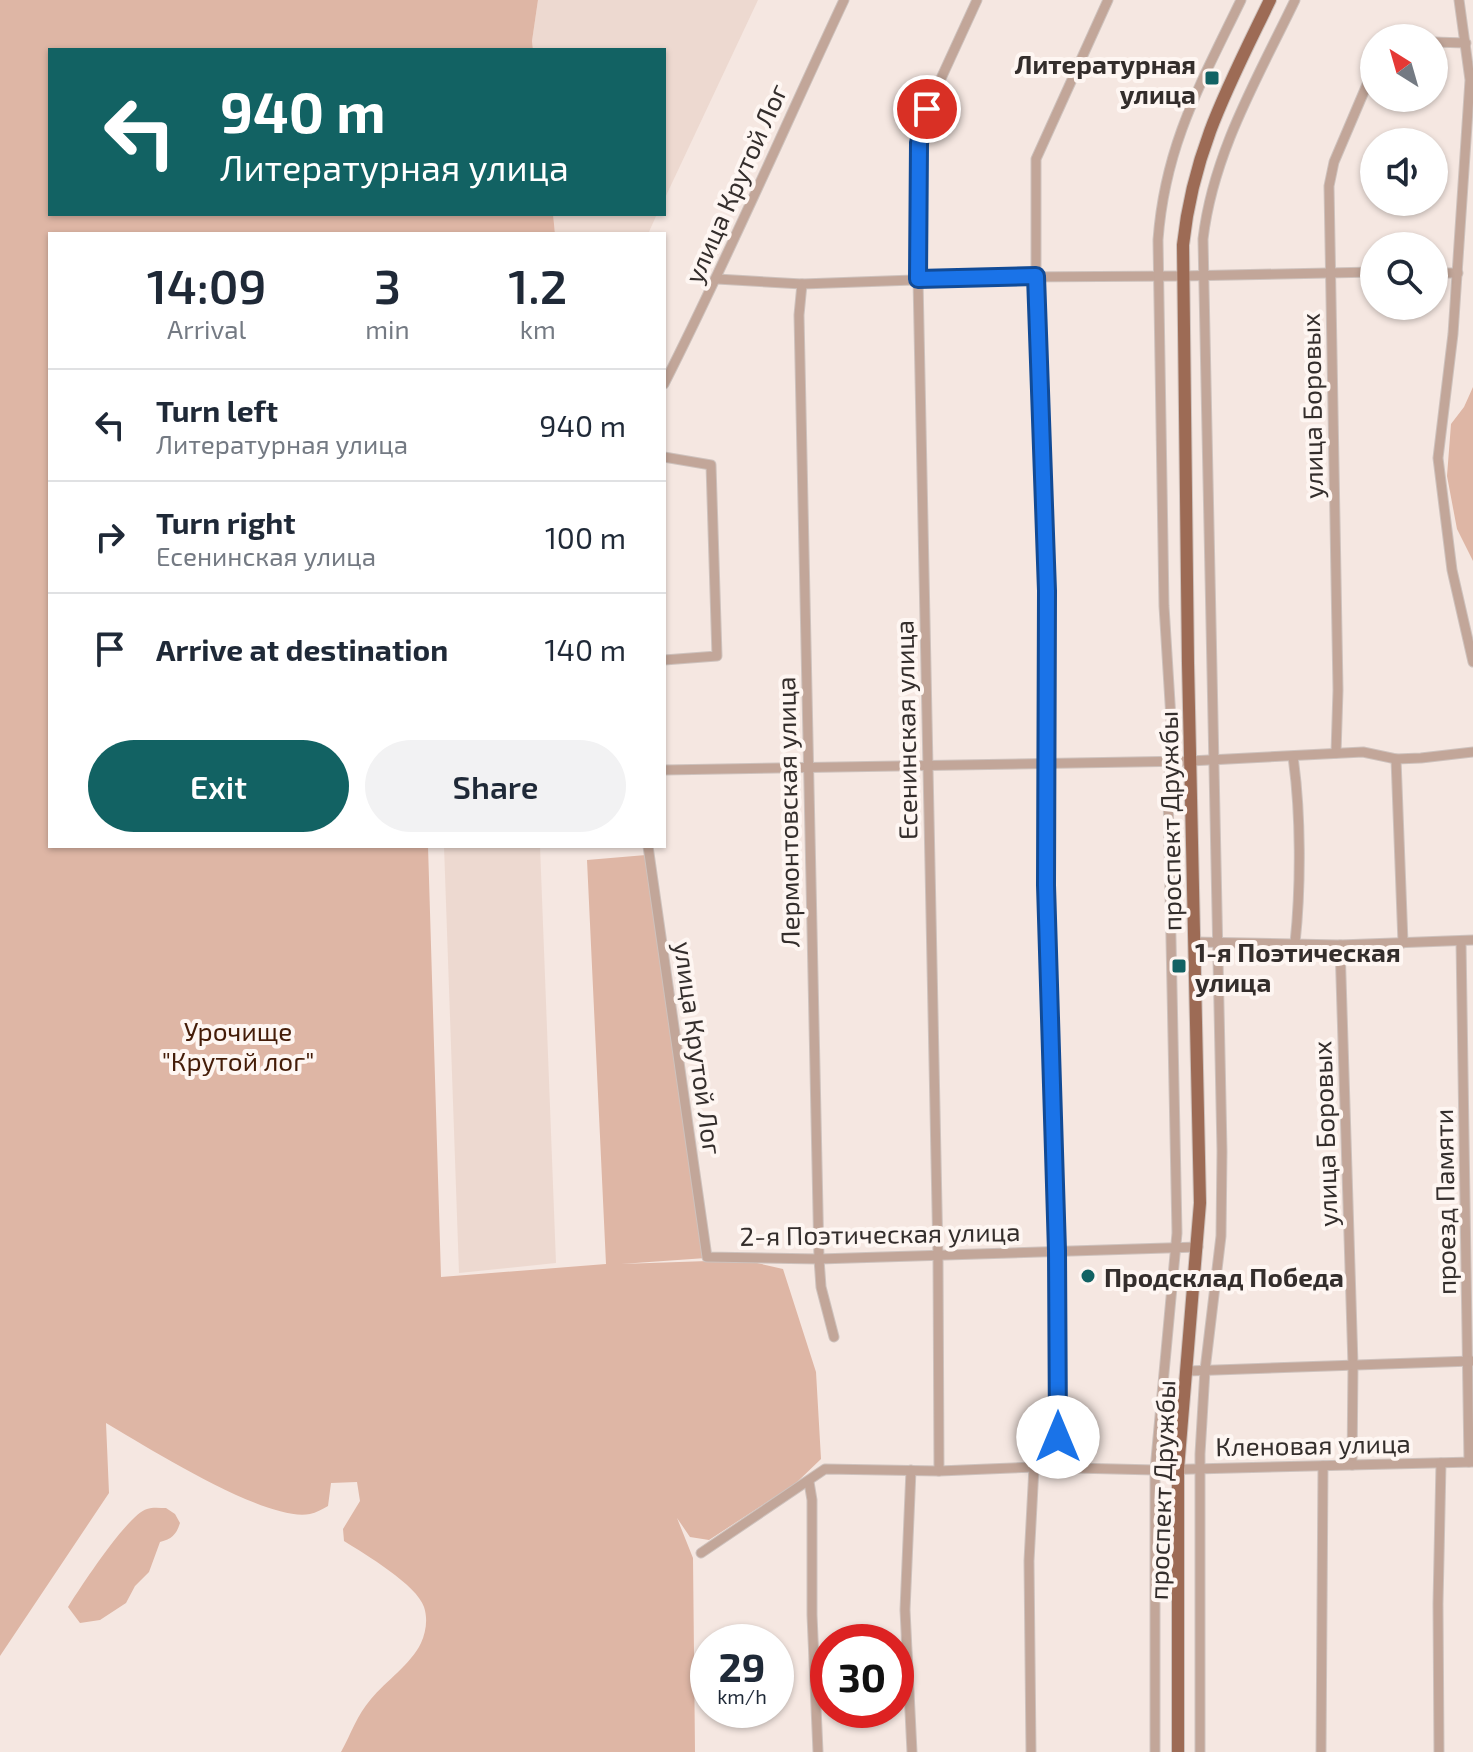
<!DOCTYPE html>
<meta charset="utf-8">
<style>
body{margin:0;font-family:"Exo 2",sans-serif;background:#f2f2f3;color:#1f2937;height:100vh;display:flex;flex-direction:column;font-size:30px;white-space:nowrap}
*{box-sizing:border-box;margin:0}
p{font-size:26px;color:#747a83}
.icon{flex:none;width:44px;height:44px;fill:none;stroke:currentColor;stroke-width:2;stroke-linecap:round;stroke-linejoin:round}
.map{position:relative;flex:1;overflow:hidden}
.sheet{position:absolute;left:48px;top:232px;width:618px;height:616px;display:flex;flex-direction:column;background:#fff;border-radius:0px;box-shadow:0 2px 6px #0004}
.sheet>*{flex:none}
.guide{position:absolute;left:48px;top:48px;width:618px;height:168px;border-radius:0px;box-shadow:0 2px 6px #0004;background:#126263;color:#fff;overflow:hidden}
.needle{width:52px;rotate:323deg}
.controls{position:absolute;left:1360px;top:24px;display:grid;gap:16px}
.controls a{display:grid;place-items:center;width:88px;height:88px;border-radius:50%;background:#fff;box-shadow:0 2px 6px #0004;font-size:40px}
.speed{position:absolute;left:690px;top:1624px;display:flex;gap:16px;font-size:40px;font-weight:700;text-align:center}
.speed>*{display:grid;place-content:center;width:104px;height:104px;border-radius:50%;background:#fff;box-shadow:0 2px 6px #0004;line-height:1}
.speed small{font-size:20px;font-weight:400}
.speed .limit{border:12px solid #d22;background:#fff;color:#111}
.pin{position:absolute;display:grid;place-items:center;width:68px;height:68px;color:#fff;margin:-34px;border:4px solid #fff;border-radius:50%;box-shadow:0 2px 8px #0007}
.me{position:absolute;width:88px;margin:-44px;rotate:0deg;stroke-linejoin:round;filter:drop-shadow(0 0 6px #0008)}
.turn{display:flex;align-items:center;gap:28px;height:168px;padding:0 40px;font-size:36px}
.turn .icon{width:104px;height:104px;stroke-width:2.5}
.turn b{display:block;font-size:56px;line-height:68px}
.eta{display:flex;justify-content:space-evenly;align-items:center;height:136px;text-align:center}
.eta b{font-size:48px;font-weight:600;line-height:56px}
.action{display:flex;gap:16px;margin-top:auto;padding:16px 40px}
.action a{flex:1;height:92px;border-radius:48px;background:#126263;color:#fff;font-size:32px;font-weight:600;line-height:92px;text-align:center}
.action a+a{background:#f2f2f3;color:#1f2937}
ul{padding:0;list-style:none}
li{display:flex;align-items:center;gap:24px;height:112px;padding:0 40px;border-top:2px solid #e0e1e3}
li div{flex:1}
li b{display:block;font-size:30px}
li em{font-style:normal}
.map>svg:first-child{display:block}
.built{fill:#edd9d0}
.green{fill:#deb6a5}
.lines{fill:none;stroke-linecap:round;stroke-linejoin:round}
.minor-casing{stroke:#cec2bd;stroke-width:11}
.major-casing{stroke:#cec2bd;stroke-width:14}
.minor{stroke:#c2a699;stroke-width:9}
.major{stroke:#9d6b55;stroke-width:12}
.route-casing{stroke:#114b97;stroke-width:20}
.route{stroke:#1a73e8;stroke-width:14}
.poi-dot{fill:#126263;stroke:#fef6f2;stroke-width:3}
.labels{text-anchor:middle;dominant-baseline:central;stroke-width:8;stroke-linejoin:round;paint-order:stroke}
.poi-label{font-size:26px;font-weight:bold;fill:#342e2c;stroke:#fef6f2;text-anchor:start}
.street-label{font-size:26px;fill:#342e2c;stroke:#fef6f2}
.park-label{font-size:26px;fill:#441c08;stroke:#fef6f2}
</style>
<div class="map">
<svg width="1473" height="1752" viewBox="0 0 1473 1752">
<rect width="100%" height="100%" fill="#f5e7e1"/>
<g class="built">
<polygon points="538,0 758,0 664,200 664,50 533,50 532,41"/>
<polygon points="553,214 657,214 648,234 555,234"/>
<polygon points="444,846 540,846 556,1263 459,1273"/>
</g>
<g class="green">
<path d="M0,0H538L532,41L533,50H50V214H553L555,234H50V846H428L441,1277L606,1264L587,860L646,855L706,1258L621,1264L708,1261L757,1263L783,1269L816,1372L821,1459L796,1483L709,1540L690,1537L677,1518L693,1558L695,1752H341C351,1734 357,1715 371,1699C386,1681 411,1664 421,1643C426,1632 428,1619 424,1607C417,1585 365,1554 344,1541L343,1529L360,1501L357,1482L331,1483L328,1506C322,1509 316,1513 310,1514C267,1523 147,1447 106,1423L109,1493L0,1656Z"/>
<polygon points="1473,387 1473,561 1457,529 1447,476 1451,424 1464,407"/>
<path d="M166,1508L175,1514L180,1523C176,1535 172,1539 160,1542L149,1572L135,1586L126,1603L100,1620L80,1623L68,1607C80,1588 128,1514 147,1509C152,1507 160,1508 166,1508Z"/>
</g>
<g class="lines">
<g class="minor-casing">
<g id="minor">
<polyline points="1459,0 1470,80 1453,334 1438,458 1452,570 1473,662"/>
<polyline points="1434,42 1466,43"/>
<polyline points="1434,273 1458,273"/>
<polyline points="717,279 802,284 997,277 1182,276 1374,272"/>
<polyline points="802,284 799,315 819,1259 821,1287 834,1337"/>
<path d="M664,384C728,258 784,128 844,0"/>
<polyline points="664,457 711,465 717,656 664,660"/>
<polyline points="1336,753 1338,690 1329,186 1334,162 1374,68"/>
<path d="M1293,757C1301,813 1301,887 1295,943"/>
<polyline points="1396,759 1403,943"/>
<polyline points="664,770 1190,761 1363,752 1396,759 1421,758 1473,752"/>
<polyline points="648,846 707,1257 819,1259 1198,1247"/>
<polyline points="1461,941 1469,1462"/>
<polyline points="1194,942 1340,945 1473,940"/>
<polyline points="1340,945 1353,1365 1352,1465"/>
<polyline points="1188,1371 1472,1361"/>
<polyline points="1059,1468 1057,1251 1046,885 1047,591 1036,276 1036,159 1108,0"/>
<polyline points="911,1470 905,1610 912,1752"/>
<polyline points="939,1471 938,1257 918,279 919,143 922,126 927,109 977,0"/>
<polyline points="809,1482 812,1500 812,1615 818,1752"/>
<polyline points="701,1553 825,1469 939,1471 1034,1467 1155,1470 1473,1462"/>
<polyline points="1031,1752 1029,1561 1034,1467"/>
<path d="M1155,1752V1470L1177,1233L1168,792L1172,735L1164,606L1158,240C1165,145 1201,83 1241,0"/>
<path d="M1200,1752V1454L1205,1370L1221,1236L1222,1151L1203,239C1213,153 1258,77 1295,0"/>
<polyline points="1321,1752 1323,1466"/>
<polyline points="1439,1752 1438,1604 1441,1463"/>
</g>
</g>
<g class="major-casing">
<path id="major" d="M1178,1752V1469L1200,1203L1188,663L1183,245C1193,150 1229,85 1270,0"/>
</g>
<use href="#minor" class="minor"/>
<use href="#major" class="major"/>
</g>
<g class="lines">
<g class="route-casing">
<polyline id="route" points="927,109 919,143 918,279 1036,276 1047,591 1046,885 1057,1251 1058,1437"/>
</g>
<use href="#route" class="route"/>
</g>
<g class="poi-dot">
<rect x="1204" y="70" width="16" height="16" rx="4"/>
<rect x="1171" y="958" width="16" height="16" rx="4"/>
<circle cx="1088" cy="1276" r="8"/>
</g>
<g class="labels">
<g class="poi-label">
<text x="1196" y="63" text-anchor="end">Литературная<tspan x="1196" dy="30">улица</tspan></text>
<text x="1195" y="951">1-я Поэтическая<tspan x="1195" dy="30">улица</tspan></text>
<text x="1104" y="1276">Продсклад Победа</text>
</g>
<g class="street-label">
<text transform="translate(735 183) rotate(-66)">улица Крутой Лог</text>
<text transform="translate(1311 406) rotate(-91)">улица Боровых</text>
<text transform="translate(905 730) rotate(-91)">Есенинская улица</text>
<text transform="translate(787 812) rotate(-91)">Лермонтовская улица</text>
<text transform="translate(1169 821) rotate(-91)">проспект Дружбы</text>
<text transform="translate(699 1048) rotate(82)">улица Крутой Лог</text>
<text transform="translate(1324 1134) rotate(-92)">улица Боровых</text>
<text transform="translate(1444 1202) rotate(-91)">проезд Памяти</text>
<text transform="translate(880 1233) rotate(-1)">2-я Поэтическая улица</text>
<text transform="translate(1313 1444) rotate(-1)">Кленовая улица</text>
<text transform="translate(1161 1490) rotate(-88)">проспект Дружбы</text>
</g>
<g class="park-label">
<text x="238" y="1030">Урочище<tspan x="238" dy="30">"Крутой лог"</tspan></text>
</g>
</g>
</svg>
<div class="controls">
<a><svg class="needle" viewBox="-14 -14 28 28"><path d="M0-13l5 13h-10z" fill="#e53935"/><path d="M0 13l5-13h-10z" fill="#747a83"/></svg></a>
<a><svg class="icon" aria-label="sound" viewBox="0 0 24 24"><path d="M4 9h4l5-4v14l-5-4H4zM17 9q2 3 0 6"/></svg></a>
<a><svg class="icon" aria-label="search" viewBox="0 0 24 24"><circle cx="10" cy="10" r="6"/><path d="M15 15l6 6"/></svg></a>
</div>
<div class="speed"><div>29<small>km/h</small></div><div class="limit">30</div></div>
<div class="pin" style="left:927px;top:109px;background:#d93025"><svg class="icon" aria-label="arrive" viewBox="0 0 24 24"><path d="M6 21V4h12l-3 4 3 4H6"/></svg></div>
<svg class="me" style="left:1058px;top:1437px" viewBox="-20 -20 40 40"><circle r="19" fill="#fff"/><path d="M0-13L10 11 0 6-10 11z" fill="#1a73e8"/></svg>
<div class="guide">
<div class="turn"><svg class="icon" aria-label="left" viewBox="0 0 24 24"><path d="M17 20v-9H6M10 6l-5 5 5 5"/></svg><div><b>940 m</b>Литературная улица</div></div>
</div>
<section class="sheet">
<div class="eta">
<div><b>14:09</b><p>Arrival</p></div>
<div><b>3</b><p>min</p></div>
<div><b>1.2</b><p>km</p></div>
</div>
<ul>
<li><svg class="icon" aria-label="left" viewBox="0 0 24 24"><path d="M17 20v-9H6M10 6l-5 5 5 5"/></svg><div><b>Turn left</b><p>Литературная улица</p></div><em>940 m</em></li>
<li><svg class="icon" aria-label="right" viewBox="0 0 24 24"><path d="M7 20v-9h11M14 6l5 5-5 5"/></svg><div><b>Turn right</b><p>Есенинская улица</p></div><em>100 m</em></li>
<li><svg class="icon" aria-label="arrive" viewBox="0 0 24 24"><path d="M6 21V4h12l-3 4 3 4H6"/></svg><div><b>Arrive at destination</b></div><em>140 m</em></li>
</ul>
<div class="action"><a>Exit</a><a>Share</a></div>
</section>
</div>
